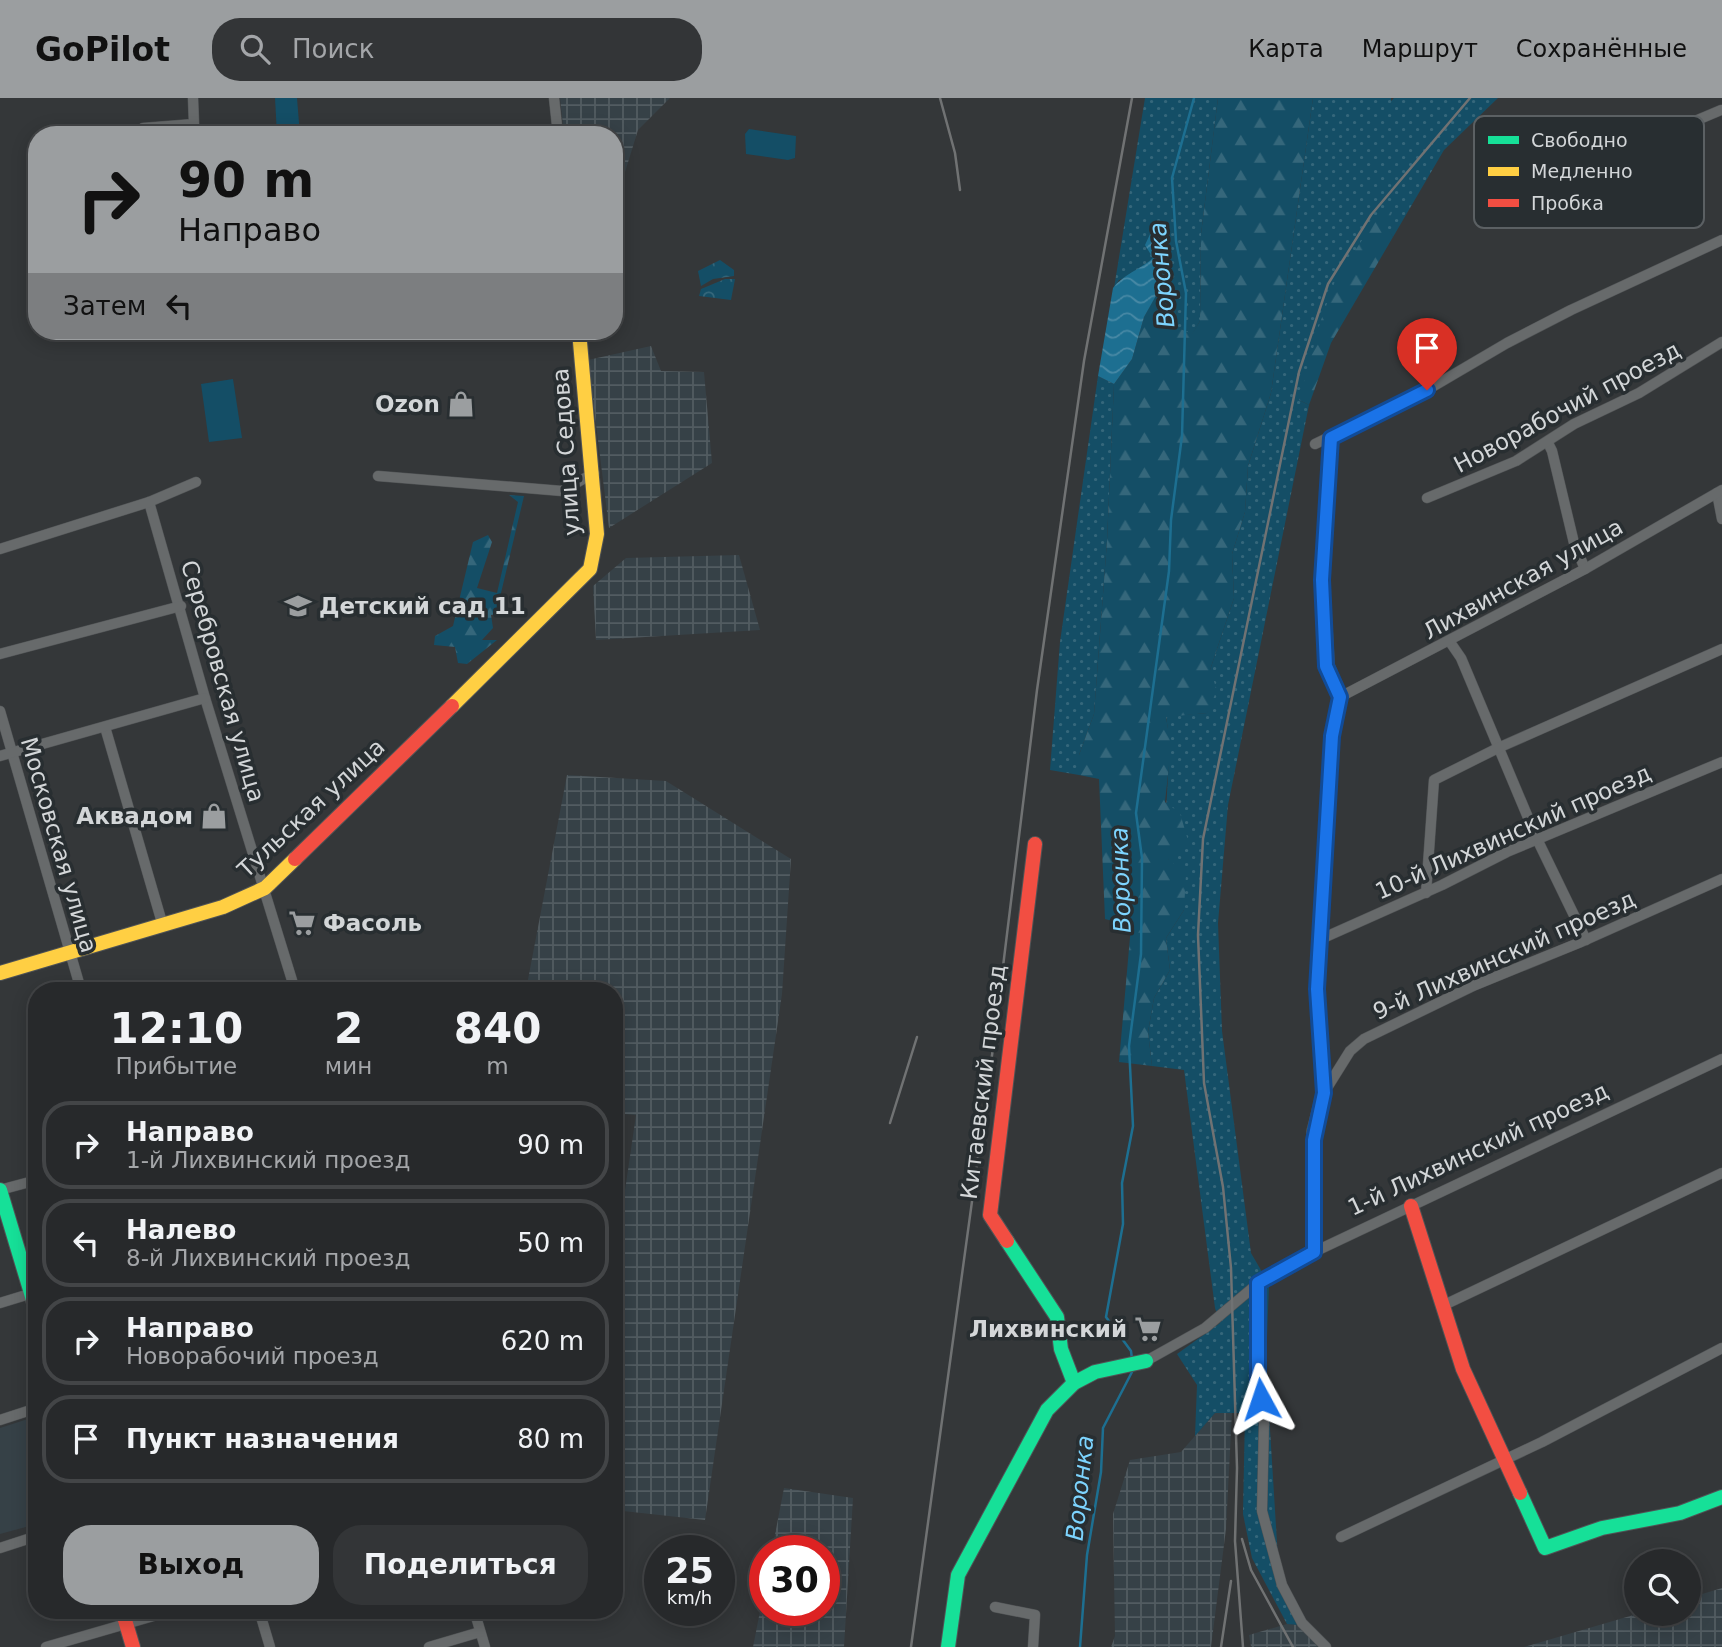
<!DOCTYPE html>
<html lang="ru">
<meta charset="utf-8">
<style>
body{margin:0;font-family:"DejaVu Sans",sans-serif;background:#333537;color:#f1f3f6;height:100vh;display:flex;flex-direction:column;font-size:26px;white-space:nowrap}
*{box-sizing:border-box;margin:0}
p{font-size:23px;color:#a4a6a9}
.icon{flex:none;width:38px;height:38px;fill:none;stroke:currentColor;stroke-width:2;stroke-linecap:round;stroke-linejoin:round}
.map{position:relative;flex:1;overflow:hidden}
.drawer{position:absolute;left:28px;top:884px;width:595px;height:637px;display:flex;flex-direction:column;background:#27292b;border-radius:28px;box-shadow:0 4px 18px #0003,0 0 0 2px #434547}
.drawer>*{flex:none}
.hud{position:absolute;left:28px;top:28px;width:595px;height:214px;border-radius:28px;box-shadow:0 4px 18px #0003,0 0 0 2px #434547;background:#9b9ea0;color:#111;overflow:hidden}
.controls{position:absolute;left:1624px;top:1451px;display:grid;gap:14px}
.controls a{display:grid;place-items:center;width:77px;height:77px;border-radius:50%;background:#27292b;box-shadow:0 4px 18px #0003,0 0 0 2px #434547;font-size:35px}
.speed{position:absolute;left:644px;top:1437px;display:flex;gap:14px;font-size:35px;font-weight:700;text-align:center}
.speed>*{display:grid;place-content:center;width:91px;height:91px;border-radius:50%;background:#27292b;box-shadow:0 4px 18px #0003,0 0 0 2px #434547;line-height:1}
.speed small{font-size:18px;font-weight:400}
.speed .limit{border:10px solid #d22;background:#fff;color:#111}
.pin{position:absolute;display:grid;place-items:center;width:60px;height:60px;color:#fff;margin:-72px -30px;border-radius:50% 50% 50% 0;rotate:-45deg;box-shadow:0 0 7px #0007}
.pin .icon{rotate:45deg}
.me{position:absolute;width:77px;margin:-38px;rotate:355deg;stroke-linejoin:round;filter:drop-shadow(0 0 5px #0008)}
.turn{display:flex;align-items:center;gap:24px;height:147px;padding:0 35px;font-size:32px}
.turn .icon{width:91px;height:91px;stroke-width:2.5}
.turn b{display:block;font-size:49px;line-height:60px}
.then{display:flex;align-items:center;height:66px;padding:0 35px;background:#0003;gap:14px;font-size:26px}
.eta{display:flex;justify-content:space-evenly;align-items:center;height:119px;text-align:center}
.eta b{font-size:42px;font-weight:700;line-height:49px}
.button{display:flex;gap:14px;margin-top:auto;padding:14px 35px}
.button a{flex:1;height:80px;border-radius:28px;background:#9b9ea0;color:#111;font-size:28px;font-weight:700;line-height:80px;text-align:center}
.button a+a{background:#333537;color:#f1f3f6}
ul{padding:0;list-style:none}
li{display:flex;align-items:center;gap:21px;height:88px;margin:0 14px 10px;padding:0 21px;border:4px solid #434547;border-radius:28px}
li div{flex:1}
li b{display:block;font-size:26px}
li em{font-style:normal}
header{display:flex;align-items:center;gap:42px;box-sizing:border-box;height:98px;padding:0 35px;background:#9b9ea0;color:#111}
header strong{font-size:33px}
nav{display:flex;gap:38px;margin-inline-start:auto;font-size:24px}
.search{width:490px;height:63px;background:#333537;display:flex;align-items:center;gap:18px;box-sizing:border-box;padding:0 24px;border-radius:28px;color:#a4a6a9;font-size:26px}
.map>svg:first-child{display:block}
.built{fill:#364147}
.industrial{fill:url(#industrial-grid)}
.grass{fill:url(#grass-dots)}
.forest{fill:url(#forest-firs)}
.park{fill:url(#park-crowns)}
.pitch{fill:#144e66}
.water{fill:url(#water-waves)}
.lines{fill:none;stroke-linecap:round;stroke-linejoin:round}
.stream{stroke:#1d6f91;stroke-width:2.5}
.street-casing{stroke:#505355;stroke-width:11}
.fast-casing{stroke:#505355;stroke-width:16}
.slow-casing{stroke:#505355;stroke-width:16}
.jam-casing{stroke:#505355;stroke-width:16}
.street{stroke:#676a6b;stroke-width:10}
.fast{stroke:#16e098;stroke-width:14}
.slow{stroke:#ffcf43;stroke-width:14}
.jam{stroke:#f24e42;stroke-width:14}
.rail{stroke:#707273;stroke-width:2.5}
.route-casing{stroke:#114b97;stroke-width:18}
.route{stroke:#1a73e8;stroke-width:12}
.labels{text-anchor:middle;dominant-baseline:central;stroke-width:7;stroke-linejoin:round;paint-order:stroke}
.poi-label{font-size:23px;font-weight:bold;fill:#d3d6d8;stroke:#282e31;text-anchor:end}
.street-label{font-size:23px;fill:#d3d6d8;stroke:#282e31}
.water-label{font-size:24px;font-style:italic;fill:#7dd4fe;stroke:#282e31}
.key{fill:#282e31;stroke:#5b6063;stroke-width:2}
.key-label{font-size:19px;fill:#d3d6d8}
</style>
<header>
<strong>GoPilot</strong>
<div class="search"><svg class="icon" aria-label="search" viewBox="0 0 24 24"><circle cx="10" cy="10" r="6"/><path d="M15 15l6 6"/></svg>Поиск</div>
<nav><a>Карта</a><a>Маршрут</a><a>Сохранённые</a></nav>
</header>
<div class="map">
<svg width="1722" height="1549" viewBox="0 0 1722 1549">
<defs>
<pattern id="industrial-grid" width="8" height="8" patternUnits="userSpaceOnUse" patternTransform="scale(1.75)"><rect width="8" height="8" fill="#364147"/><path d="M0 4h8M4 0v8" fill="none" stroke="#525c61"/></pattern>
<pattern id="grass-dots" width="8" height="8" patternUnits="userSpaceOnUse" patternTransform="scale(1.75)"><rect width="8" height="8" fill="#144e66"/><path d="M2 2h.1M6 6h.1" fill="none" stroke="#35677b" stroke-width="1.8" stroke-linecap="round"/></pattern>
<pattern id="forest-firs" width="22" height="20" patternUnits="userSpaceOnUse" patternTransform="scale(1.75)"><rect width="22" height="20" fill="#144e66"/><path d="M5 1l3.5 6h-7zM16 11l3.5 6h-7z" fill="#35677b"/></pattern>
<pattern id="park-crowns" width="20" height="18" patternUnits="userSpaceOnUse" patternTransform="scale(1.75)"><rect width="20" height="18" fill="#144e66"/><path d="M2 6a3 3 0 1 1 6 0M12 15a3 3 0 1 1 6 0" fill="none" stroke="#35677b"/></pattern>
<pattern id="water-waves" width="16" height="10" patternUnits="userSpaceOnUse" patternTransform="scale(1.75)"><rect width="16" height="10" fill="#1d6f91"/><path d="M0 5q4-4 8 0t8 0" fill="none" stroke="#4889a5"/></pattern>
</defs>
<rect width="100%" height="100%" fill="#343739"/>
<polygon class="built" points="37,1318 37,1426 0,1436 0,1330"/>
<g class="industrial">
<polygon points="560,0 670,0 638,32 621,87 614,89 614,37 564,37"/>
<polygon points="651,248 661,273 704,274 712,365 609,430 588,262"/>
<polygon points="739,457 760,532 596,542 593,488 626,460"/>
<polygon points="567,677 666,683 791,761 782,896 705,1422 614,1412 614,1168 636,1017 614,1015 614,892 526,892"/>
<polygon points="1232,1314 1226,1431 1211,1549 1111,1549 1115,1538 1113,1416 1130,1362 1181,1354 1215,1315"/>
<polygon points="784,1390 853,1400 844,1549 753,1549 765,1488 765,1512 824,1512 824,1452 772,1452"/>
<polygon points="1722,1490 1722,1549 1524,1549 1637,1516 1689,1516 1689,1500"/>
<polygon points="1287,1526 1299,1527 1318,1549 1251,1549 1249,1537"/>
</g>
<g class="grass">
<polygon points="1145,0 1218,0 1201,136 1200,223 1192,237 1178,230 1174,189 1160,189 1167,177 1167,149 1137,175 1119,182 1114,190"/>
<path d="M1313,0H1391V3L1394,0H1498L1444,52L1393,139L1386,129L1299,302L1309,307L1228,707L1218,825L1222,933L1251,1155L1269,1186L1266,1267L1280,1493L1299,1527L1287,1526L1252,1460L1243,1416L1245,1315H1215L1195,1338L1197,1287L1177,1256L1220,1225L1215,1210L1184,972L1152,968L1148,934L1154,900L1170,872L1166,840L1184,812C1179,796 1170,777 1168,760C1161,712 1174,666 1166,618L1207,615L1210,572L1234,500L1232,456L1245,414L1248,368L1271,295Z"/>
<polygon points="1098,278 1114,286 1107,443 1094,616 1079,657 1079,677 1050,672 1060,544"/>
</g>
<g class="forest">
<polygon points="1218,0 1313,0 1271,295 1248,368 1245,414 1232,456 1234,500 1210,572 1217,592 1207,615 1166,619 1171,649 1165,704 1180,715 1189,746 1168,761 1186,775 1184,812 1166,840 1170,872 1154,900 1148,934 1152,968 1119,964 1131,828 1105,821 1099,681 1079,677 1079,657 1094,616 1107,443 1114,286 1132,261 1144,219 1160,189 1174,188 1178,230 1192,236 1200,223 1201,136"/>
<polygon points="1382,112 1392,114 1387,129 1393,139 1331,245 1309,307 1299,302 1320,225 1335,183"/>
<polygon points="509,397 524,398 496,516 491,517 493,530 482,542 497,542 467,566 458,565 455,549 434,547 435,538 453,528 473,444 488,437 492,444 477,490 497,495 518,404"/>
</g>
<g class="park">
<polygon points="720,162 734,172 734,178 713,181 701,188 698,173"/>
<polygon points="725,181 735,181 731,202 699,198 701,191"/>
</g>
<g class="pitch">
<polygon points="275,0 297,0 300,37 277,37"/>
<polygon points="749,31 796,38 795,60 788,62 746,56 745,36"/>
<polygon points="233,281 242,340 209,344 201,286"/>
</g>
<path class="water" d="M1160,133L1167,149V178L1144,219L1132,261L1114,286L1098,278L1113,190C1122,177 1141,171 1153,160L1145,147L1151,134Z"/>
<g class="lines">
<g class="stream">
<polyline points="1132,1261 1131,1253 1106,1219 1123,1126 1122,1085 1133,1028 1129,948 1141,856 1142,760 1136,715 1169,473 1171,422 1182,338 1186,195 1176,143 1172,80 1194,0"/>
<polyline points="1080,1549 1087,1457 1101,1374 1103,1330 1133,1272"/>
</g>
<g class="street-casing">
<g id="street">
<polyline points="554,0 558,37"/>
<polyline points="143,30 194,26 193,0"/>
<polyline points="1498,89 1604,70 1676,31 1721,12"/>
<polyline points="1548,345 1552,353 1574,445 1585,471"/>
<polyline points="1315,346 1427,292 1507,245 1571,212 1722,142"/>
<polyline points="378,378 562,393 594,375"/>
<polyline points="1717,395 1722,421"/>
<polyline points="1427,400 1516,363 1574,326 1639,295 1722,244"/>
<polyline points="149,404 205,600 295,892"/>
<polyline points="0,451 149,404 196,384"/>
<polyline points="1450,544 1461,560 1537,741 1586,842"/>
<polyline points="0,556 181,508"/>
<polyline points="1340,599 1585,471 1722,392"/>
<polyline points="0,613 81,892"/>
<polyline points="105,629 163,828"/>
<polyline points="0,658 205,600"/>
<polyline points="1426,795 1434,682 1498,650 1722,551"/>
<polyline points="1321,841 1442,787 1507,754 1722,664"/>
<polyline points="1325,993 1350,953 1364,941 1473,888 1581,844 1722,781"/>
<polyline points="0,1092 37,1082"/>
<polyline points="1258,1185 1258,1283 1264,1325 1262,1413 1282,1487 1302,1525 1326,1549"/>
<polyline points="0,1205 36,1194"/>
<polyline points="1442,1208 1722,1075"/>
<polyline points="1146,1263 1205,1230 1262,1182 1314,1154 1722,961"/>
<polyline points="0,1322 37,1310"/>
<polyline points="1341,1439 1542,1344 1722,1250"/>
<polyline points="0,1450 37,1438"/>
<polyline points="995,1509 1035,1517 1033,1549"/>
<polyline points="259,1512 270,1549"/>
<polyline points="474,1512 485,1549"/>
<polyline points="46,1549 174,1512"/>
<polyline points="429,1549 480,1534"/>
</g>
</g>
<g class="fast-casing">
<g id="fast">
<polyline points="0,1092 37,1215"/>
<polyline points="1007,1143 1057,1219 1061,1251 1074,1285"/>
<polyline points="1314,1154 1314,1034 1324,995 1317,891 1326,742"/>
<polyline points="1520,1395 1545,1450 1602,1430 1680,1415 1722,1399"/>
<polyline points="948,1549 958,1477 1047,1312 1074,1285 1095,1274 1146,1263"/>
</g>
</g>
<g class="slow-casing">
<g id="slow">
<polyline points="452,608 590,471 597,436 579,233"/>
<polyline points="1326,742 1332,638 1340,599 1327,568 1322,482 1331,340"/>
<polyline points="0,875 223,809 265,790 295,761"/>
</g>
</g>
<g class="jam-casing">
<g id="jam">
<polyline points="295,761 452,608"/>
<polyline points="1411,1108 1463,1271 1520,1395"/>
<polyline points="1007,1143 990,1117 1035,746"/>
<polyline points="122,1512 133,1549"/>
</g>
</g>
<use href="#street" class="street"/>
<use href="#fast" class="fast"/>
<use href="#slow" class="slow"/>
<use href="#jam" class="jam"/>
<g class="rail">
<polyline points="940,0 955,55 960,92"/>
<polyline points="890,1025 917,939"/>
<polyline points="1242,1441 1251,1472 1293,1549"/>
<polyline points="911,1549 993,950 1037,592 1084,263 1132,0"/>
<polyline points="1221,1549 1231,1483"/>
<polyline points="1243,1549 1235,1443 1237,1370 1231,1170 1223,1089 1204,985 1198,837 1203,741 1299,274 1328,186 1371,117 1470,0"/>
</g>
</g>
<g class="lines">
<g class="route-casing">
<polyline id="route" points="1261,1301 1258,1283 1258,1185 1314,1154 1314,1042 1324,995 1317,891 1332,638 1340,599 1326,568 1322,482 1331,340 1427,292"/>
</g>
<use href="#route" class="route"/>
</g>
<defs>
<g id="shop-bare" transform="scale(2.1)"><path d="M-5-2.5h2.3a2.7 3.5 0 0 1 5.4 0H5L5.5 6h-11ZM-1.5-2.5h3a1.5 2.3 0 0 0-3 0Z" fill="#9b9ea0" stroke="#282e31" stroke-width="2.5" paint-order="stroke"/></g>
<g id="school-bare" transform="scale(2.1)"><path d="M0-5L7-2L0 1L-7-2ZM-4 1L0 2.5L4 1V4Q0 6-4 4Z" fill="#9b9ea0" stroke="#282e31" stroke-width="2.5" paint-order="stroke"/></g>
<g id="supermarket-bare" transform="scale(2.1)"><path d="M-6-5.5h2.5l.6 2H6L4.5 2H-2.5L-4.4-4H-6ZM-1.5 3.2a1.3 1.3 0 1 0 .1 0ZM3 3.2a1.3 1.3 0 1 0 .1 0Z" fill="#9b9ea0" stroke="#282e31" stroke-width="2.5" paint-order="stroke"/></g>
</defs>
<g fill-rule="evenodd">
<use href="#shop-bare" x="461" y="306"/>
<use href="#school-bare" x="298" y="508"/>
<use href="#shop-bare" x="214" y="718"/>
<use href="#supermarket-bare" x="302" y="825"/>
<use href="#supermarket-bare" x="1148" y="1231"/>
</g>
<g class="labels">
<g class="poi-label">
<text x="440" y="306">Ozon</text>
<text x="319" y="508" text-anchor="start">Детский сад 11</text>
<text x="193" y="718">Аквадом</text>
<text x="323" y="825" text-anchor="start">Фасоль</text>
<text x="1127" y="1231">Лихвинский</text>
</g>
<g class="street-label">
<text transform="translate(1567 309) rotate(-28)">Новорабочий проезд</text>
<text transform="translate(566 354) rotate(-94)">улица Седова</text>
<text transform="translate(1523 481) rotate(-29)">Лихвинская улица</text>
<text transform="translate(223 583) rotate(74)">Серебровская улица</text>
<text transform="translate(311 710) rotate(-43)">Тульская улица</text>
<text transform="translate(1513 734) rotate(-24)">10-й Лихвинский проезд</text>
<text transform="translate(59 747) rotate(74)">Московская улица</text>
<text transform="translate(1504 857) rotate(-24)">9-й Лихвинский проезд</text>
<text transform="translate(983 984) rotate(-83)">Китаевский проезд</text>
<text transform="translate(1478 1051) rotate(-25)">1-й Лихвинский проезд</text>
</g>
<g class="water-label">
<text transform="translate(1162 177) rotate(-95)">Воронка</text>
<text transform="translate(1121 782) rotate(-92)">Воронка</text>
<text transform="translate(1080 1390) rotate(-84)">Воронка</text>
</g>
</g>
<rect x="1474" y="18" width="230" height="112" rx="10" class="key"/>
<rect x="1488" y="38" width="31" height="8" fill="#16e098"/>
<rect x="1488" y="69" width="31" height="9" fill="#ffcf43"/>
<rect x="1488" y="101" width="31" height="8" fill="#f24e42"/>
<g class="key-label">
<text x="1531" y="49">Свободно</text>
<text x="1531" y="80">Медленно</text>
<text x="1531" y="112">Пробка</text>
</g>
</svg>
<div class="controls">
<a><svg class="icon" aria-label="search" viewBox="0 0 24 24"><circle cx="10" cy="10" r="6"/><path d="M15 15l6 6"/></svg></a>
</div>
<div class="speed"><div>25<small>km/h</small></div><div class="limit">30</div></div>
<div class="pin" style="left:1427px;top:292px;background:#d93025"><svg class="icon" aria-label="arrive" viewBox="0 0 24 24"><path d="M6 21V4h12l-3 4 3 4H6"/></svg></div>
<svg class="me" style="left:1261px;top:1301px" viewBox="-20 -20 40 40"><path d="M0-17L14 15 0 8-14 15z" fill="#1a73e8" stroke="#fff" stroke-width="4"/></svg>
<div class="hud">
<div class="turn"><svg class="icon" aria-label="right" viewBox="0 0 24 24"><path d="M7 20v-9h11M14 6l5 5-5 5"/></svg><div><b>90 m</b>Направо</div></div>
<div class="then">Затем<svg class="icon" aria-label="left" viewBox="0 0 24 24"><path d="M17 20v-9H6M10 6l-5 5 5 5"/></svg></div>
</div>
<section class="drawer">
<div class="eta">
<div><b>12:10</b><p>Прибытие</p></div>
<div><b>2</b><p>мин</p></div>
<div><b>840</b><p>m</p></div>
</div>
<ul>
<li><svg class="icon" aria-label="right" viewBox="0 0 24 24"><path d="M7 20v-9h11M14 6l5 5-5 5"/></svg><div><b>Направо</b><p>1-й Лихвинский проезд</p></div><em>90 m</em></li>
<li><svg class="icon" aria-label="left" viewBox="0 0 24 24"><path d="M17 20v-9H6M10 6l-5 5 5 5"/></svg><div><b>Налево</b><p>8-й Лихвинский проезд</p></div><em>50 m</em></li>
<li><svg class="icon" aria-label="right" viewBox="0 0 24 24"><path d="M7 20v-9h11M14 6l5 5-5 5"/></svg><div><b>Направо</b><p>Новорабочий проезд</p></div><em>620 m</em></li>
<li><svg class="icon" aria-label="arrive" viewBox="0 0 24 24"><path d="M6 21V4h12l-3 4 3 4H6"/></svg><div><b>Пункт назначения</b></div><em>80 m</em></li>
</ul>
<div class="button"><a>Выход</a><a>Поделиться</a></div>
</section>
</div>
